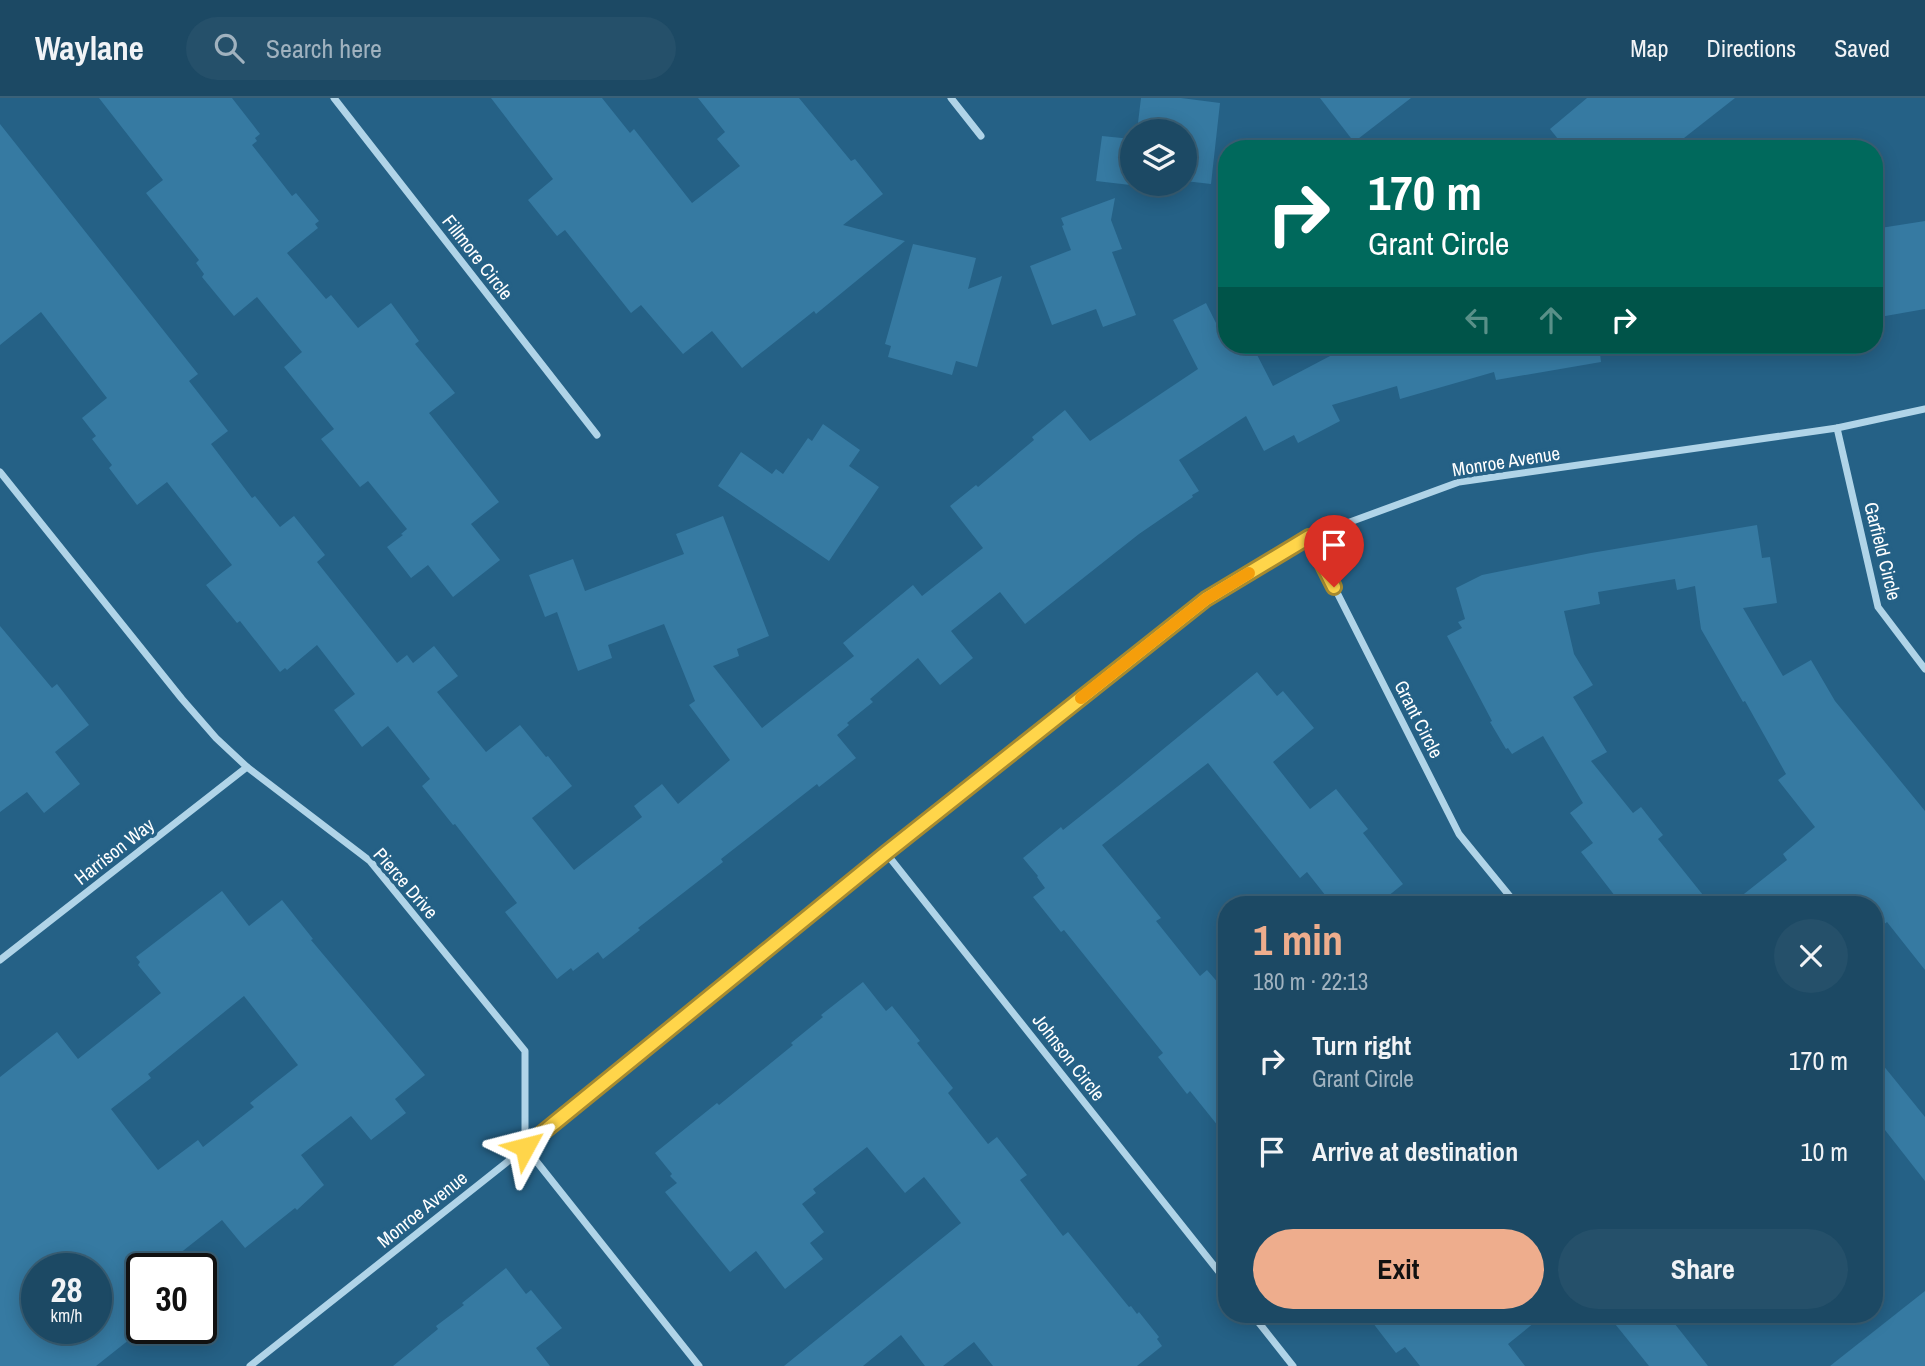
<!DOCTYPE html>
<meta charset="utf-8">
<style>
body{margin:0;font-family:"Archivo Narrow",sans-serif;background:#25506a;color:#f1f3f6;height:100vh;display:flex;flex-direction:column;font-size:26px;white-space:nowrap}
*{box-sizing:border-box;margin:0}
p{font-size:23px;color:#a0b2bf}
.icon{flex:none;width:38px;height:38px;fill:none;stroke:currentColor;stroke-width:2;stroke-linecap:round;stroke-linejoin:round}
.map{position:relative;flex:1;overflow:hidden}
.details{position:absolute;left:1218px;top:798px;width:665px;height:427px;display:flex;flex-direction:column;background:#1c4964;border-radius:28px;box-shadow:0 4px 18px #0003,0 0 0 2px #3a6178}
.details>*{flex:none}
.top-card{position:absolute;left:1218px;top:42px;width:665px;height:214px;border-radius:28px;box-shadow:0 4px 18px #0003,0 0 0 2px #3a6178;background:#00695c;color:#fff;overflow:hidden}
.fabs{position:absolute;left:1120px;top:21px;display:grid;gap:14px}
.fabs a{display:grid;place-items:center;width:77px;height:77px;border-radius:50%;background:#1c4964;box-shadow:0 4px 18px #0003,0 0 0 2px #3a6178;font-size:35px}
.speed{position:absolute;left:21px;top:1155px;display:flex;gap:14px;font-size:35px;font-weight:700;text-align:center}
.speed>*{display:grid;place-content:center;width:91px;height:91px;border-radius:50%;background:#1c4964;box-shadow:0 4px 18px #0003,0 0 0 2px #3a6178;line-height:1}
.speed small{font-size:18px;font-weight:400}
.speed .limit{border:4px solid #111;border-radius:10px;background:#fff;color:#111}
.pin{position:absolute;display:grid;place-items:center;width:60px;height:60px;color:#fff;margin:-72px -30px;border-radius:50% 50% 50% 0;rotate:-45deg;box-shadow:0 0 7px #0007}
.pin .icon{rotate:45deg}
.me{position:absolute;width:77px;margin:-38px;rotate:52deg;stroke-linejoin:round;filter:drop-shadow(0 0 5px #0008)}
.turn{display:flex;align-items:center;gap:24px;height:147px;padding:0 35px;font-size:32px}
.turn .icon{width:91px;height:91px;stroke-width:2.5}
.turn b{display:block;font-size:49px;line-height:60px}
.lanes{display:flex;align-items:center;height:66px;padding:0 35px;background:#0003;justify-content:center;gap:35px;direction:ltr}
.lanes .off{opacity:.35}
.round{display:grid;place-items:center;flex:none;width:74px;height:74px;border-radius:37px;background:#25506a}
.summary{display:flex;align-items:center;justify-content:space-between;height:119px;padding:0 35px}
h1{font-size:42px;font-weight:700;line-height:52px;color:#eead8d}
.action{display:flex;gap:14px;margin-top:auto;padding:14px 35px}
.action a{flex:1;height:80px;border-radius:42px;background:#eead8d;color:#111;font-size:28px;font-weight:700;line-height:80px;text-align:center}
.action a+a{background:#25506a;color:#f1f3f6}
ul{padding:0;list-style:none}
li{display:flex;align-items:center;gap:21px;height:91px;padding:0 35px}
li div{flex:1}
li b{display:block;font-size:26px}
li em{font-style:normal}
header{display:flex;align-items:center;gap:42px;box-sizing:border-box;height:98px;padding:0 35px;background:#1c4964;border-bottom:2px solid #3a6178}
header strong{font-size:33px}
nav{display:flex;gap:38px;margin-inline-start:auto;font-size:24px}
.search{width:490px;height:63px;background:#25506a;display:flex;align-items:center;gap:18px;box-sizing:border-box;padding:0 24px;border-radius:38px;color:#a0b2bf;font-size:26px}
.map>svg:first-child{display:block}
.building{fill:#367aa2;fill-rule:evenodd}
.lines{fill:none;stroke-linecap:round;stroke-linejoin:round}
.street{stroke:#b0d4e8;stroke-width:7}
.route-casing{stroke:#a68a30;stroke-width:18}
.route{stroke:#ffd54a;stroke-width:12}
.slow{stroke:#f59e0b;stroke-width:12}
.labels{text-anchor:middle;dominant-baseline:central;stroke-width:7;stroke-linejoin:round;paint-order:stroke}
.street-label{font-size:19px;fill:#fff;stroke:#256186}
</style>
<header>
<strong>Waylane</strong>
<div class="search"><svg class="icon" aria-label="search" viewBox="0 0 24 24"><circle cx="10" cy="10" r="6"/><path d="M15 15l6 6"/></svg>Search here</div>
<nav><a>Map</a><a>Directions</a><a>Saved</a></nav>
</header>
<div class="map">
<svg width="1925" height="1268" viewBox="0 0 1925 1268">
<rect width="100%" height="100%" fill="#256186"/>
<g class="building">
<polygon points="99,0 232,0 260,36 255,40 257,43 252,47 292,98 296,95 319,123 315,126 318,130 287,155 326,201 331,197 358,230 391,205 419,243 415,246 455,295 429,315 499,404 471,426 500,462 453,499 428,467 411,480 387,449 403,437 401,436 407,431 368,383 360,389 321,341 334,331 284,269 302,254 257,199 234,218 202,179 204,176 196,165 199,162 146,95 163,82"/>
<polygon points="491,0 602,0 630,35 634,31 692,105 740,68 717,41 725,34 698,0 799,0 851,63 855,61 883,96 843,127 905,143 816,216 814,213 742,270 712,233 683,256 641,207 631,215 565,132 557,138 528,102 553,81"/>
<polygon points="1141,0 1181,0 1220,5 1211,86 1185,83 1185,33 1137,33"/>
<polygon points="1320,0 1411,0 1354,44"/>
<polygon points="1587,0 1735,0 1670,51 1566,51 1550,31"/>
<polygon points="0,26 198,276 189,283 228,333 211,346 252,400 255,398 280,429 294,418 325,457 317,464 397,565 407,557 413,565 434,548 458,578 437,594 486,654 520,627 546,659 548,658 572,688 532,720 574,772 642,719 634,708 662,686 678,706 730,662 689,607 695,603 664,526 608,547 612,560 578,573 557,514 545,519 529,477 573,461 585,493 684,456 676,436 723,418 769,538 737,551 739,558 713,568 762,630 854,558 843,545 913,487 922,498 983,450 950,408 976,387 978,389 1034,342 1032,339 1065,312 1090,343 1198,271 1173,222 1206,205 1227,247 1252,247 1273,288 1351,247 1599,247 1601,264 1496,282 1494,274 1400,301 1397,288 1332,307 1340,323 1298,345 1294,337 1264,353 1246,318 1179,362 1199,393 1192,397 1193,399 1139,436 1025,526 1000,494 951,533 973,560 940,587 918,560 870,601 873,604 847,625 849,627 837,637 856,660 819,689 817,686 721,761 723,764 638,830 640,832 603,861 598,854 573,873 571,870 557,881 505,814 517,805 455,726 453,727 422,688 430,681 388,628 362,649 334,612 355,596 317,547 287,572 285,570 280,574 240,523 237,525 206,487 232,467 167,384 137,407 109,370 112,367 92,341 96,338 82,320 107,300 41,214 0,247"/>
<polygon points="1102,38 1132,41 1132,86 1139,86 1139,88 1096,83"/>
<polygon points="1115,100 1111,122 1122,151 1112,154 1136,217 1103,229 1096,211 1052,227 1030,168 1071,152 1062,128 1064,127 1061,120"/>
<polygon points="1925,123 1925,211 1874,220 1874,131"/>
<polygon points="913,146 976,160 968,191 1002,178 977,269 956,263 952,277 888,259 891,248 885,246"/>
<polygon points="823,326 860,352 849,368 879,389 829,463 718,388 741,354 772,376 776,371 783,376 808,340 812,343"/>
<polygon points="1757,427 1762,460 1770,459 1777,505 1743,510 1783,578 1811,562 1835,603 1925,713 1925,872 1887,824 1874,834 1874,807 1730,807 1787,762 1783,756 1815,729 1778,682 1786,676 1745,603 1743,604 1701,531 1695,488 1677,492 1675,481 1598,494 1600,506 1564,513 1574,556 1593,587 1573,599 1607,654 1591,663 1633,715 1641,709 1663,737 1658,741 1711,807 1622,807 1581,754 1593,745 1570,715 1583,705 1543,638 1512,656 1508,650 1506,651 1490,624 1492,623 1447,538 1462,530 1458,524 1465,521 1456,490 1482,477 1591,455"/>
<polygon points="0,528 52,590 57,586 89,627 55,654 80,686 44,715 27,694 0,714"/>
<polygon points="1257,574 1277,598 1283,593 1314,630 1273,664 1310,711 1336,691 1368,731 1363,735 1403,786 1377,807 1333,807 1307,774 1300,780 1208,665 1102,747 1161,820 1156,823 1200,878 1207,872 1227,895 1227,1039 1190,993 1187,996 1158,959 1163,955 1064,832 1061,834 1033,799 1045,790 1037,779 1038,778 1023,760 1061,729 1063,732 1122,685"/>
<path d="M222,793L249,828L282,802L313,841L311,842L425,977L395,1001L406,1015L371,1042L351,1018L301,1057L324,1087L297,1112L295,1110L245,1150L222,1122L160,1171H142V1230H144L96,1268H0V979L57,934L78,961L161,895L138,867L140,864L136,859ZM244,898L298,967L250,1005L254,1009L203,1049L198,1042L158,1072L111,1011L151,980L148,976ZM37,1171H96V1230H37Z"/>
<polygon points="863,884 886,913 892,908 920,943 917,945 953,990 948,995 988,1046 997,1039 1027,1077 1020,1082 1063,1138 1068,1134 1129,1209 1131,1208 1137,1216 1139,1214 1159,1239 1157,1241 1162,1248 1137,1268 993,1268 974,1244 943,1268 925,1268 901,1237 863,1268 784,1268 961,1125 924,1079 905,1095 867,1049 813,1091 816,1095 802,1106 824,1134 810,1145 823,1161 785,1191 756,1153 730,1174 665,1094 677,1085 670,1078 672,1076 655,1055 717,1005 719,1007 793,947 791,945 823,919 821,917"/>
<polygon points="1874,956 1925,1019 1925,1083 1874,1018"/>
<polygon points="506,1170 526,1196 531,1192 562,1230 536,1250 550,1268 393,1268 438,1231 436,1228 464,1207 462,1205"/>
<polygon points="1925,1193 1925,1268 1830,1268"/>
<polygon points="1366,1216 1545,1216 1508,1246 1525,1268 1420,1268 1405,1249 1396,1255"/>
<polygon points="1607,1216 1667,1216 1708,1268 1649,1268"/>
</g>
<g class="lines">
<g class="street">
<polyline points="334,0 597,337"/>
<polyline points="951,0 981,38"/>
<polyline points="1837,330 1878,509 1925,571"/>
<polyline points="0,374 182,601 216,640 247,669 370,763 525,953 525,1049 699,1268"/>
<polyline points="1309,439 1459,736 1517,807"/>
<polyline points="886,755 1227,1184"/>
<polyline points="0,862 247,669"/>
<polyline points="1252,1216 1293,1268"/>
<polyline points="250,1268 579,1007 886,755 1206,501 1309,439 1459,384 1837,330 1925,311"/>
</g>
</g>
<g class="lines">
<g class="route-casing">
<polyline id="route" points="525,1049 886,755 1206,501 1309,439 1334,489"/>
</g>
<use href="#route" class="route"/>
<polyline class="slow" points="1081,600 1206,501 1249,475"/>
</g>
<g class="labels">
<g class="street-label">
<text transform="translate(478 159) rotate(52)">Fillmore Circle</text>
<text transform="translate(1506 363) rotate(-9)">Monroe Avenue</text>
<text transform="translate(1883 453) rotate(76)">Garfield Circle</text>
<text transform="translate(1419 621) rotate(63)">Grant Circle</text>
<text transform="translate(114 753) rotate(-38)">Harrison Way</text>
<text transform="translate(406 785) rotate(49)">Pierce Drive</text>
<text transform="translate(1069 959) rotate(52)">Johnson Circle</text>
<text transform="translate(422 1111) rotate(-39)">Monroe Avenue</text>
</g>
</g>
</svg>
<div class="fabs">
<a><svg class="icon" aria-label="layers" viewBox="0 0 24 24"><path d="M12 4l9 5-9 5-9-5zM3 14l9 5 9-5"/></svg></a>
</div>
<div class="speed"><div>28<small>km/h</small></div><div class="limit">30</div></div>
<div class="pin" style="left:1334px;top:489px;background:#d93025"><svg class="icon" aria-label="arrive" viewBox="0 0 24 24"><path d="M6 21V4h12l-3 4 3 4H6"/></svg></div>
<svg class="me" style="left:525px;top:1049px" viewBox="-20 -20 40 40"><path d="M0-17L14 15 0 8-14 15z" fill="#ffd54a" stroke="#fff" stroke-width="4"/></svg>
<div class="top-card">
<div class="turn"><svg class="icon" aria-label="right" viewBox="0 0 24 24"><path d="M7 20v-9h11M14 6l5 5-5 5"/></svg><div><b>170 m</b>Grant Circle</div></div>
<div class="lanes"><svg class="icon off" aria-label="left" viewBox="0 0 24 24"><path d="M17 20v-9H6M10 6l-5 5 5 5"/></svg><svg class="icon off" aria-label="ahead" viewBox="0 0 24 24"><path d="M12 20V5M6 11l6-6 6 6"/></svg><svg class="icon" aria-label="right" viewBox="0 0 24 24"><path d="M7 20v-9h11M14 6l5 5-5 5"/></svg></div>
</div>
<section class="details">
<div class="summary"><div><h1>1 min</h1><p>180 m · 22:13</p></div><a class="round"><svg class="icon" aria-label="close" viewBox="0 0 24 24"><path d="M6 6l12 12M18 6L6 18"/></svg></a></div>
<ul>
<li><svg class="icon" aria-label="right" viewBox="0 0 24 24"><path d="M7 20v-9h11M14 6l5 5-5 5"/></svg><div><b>Turn right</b><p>Grant Circle</p></div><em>170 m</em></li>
<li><svg class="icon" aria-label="arrive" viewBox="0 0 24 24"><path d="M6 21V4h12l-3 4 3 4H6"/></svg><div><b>Arrive at destination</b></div><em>10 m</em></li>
</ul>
<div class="action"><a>Exit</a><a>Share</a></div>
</section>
</div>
